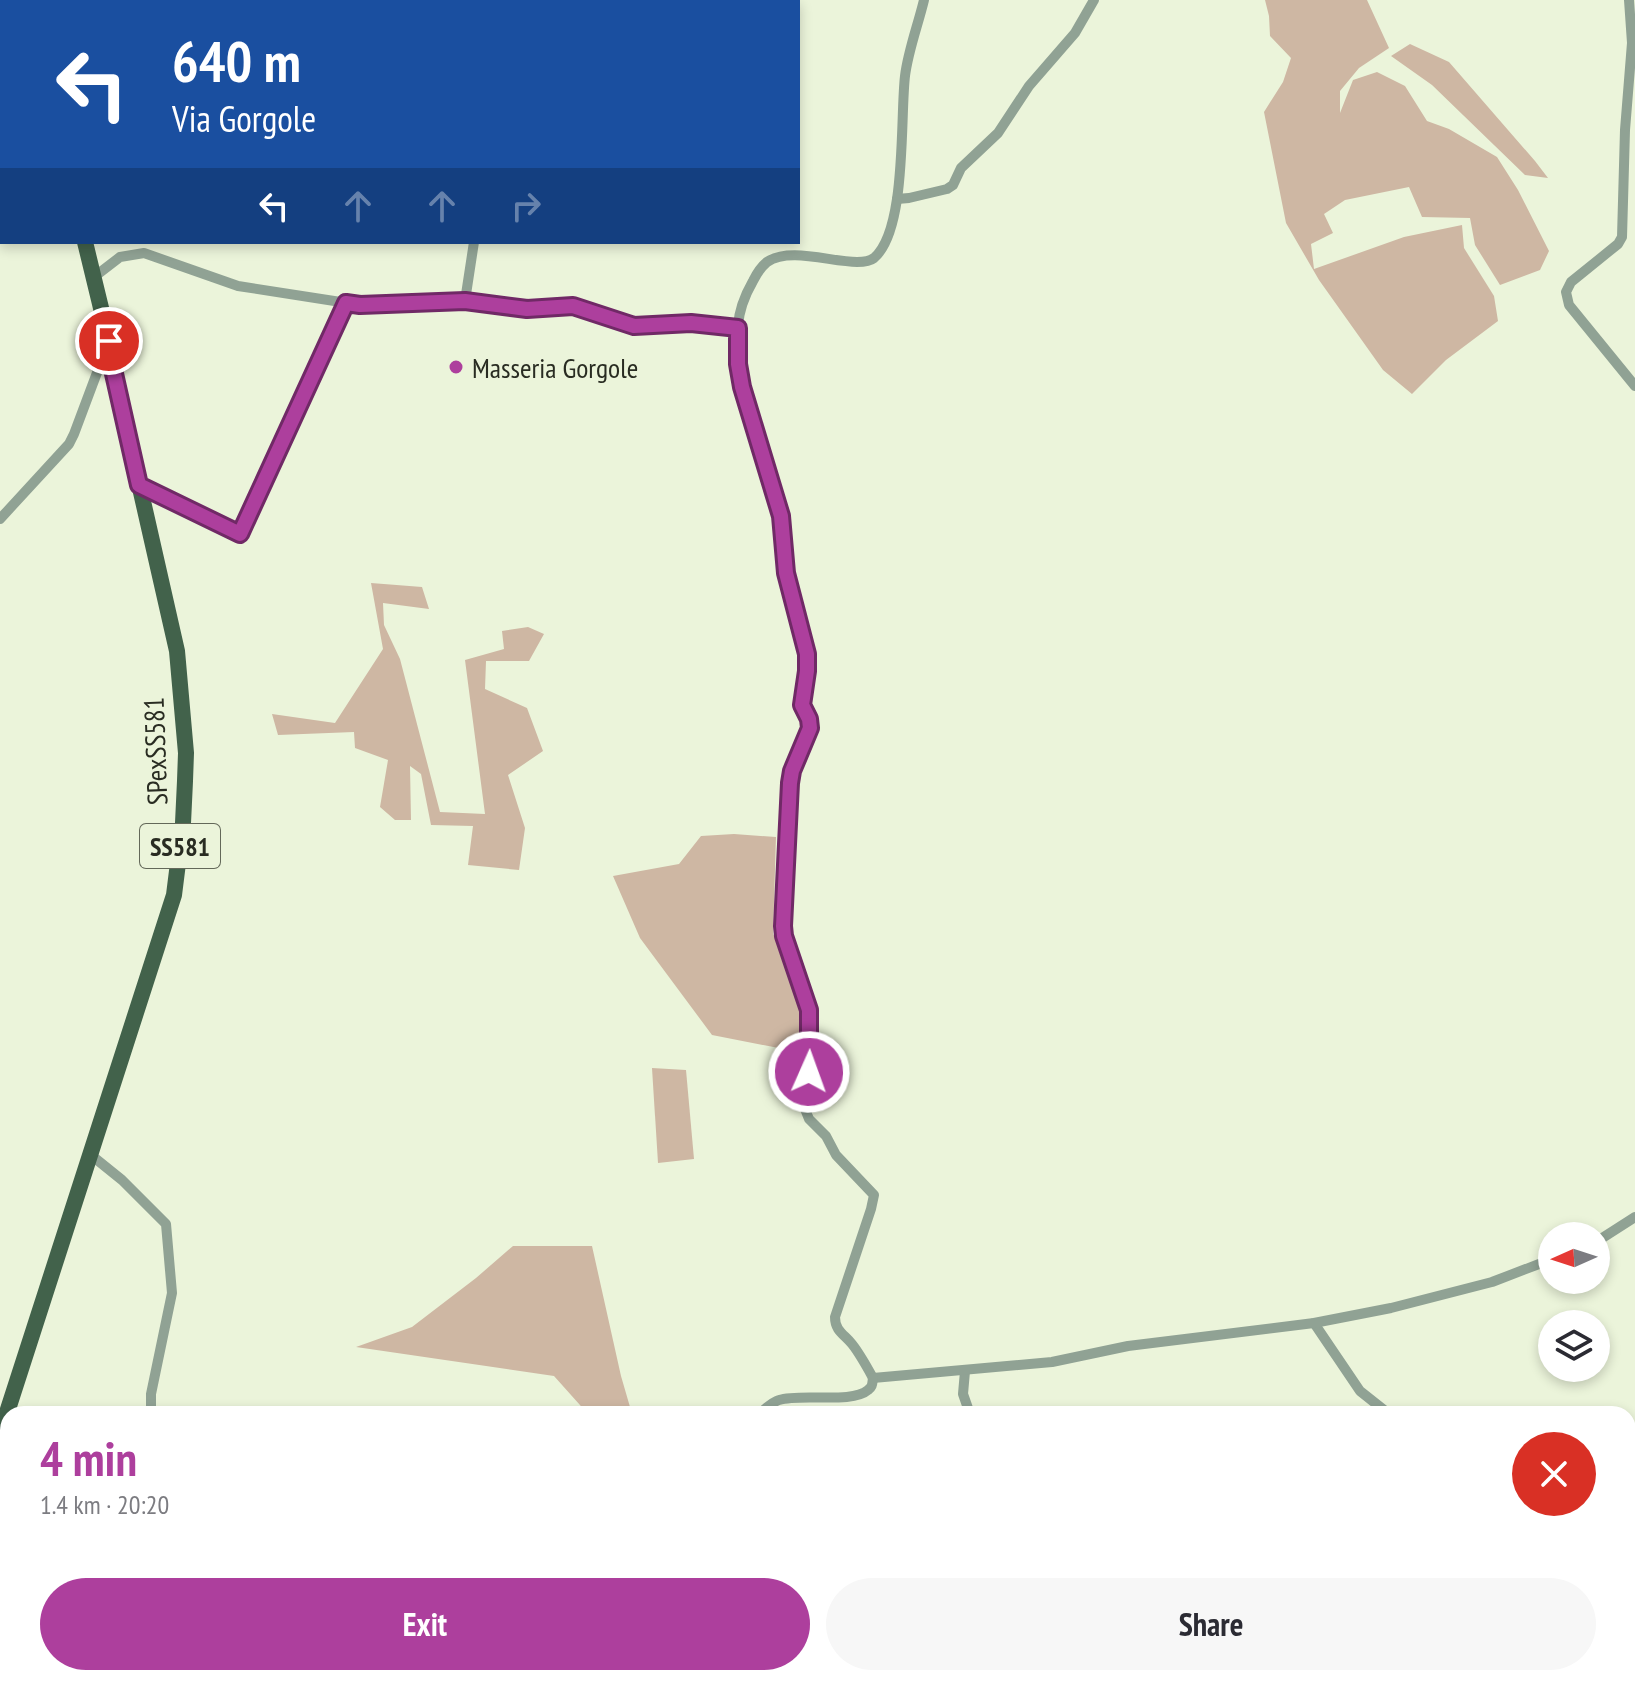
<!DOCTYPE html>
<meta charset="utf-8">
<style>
body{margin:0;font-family:"PT Sans Narrow",sans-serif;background:#f7f7f7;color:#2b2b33;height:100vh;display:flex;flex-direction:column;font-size:30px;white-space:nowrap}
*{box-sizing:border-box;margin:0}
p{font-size:26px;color:#7c7c81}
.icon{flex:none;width:44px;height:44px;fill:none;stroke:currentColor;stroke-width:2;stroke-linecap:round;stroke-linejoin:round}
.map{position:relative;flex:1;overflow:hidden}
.drawer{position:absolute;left:0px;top:1406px;width:1636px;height:280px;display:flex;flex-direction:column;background:#fff;border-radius:24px 24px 0 0;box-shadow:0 4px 12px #0003}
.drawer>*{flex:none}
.top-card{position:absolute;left:0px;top:0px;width:800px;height:244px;box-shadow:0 4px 12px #0003;background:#1a4fa0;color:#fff;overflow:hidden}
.needle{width:52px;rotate:267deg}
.buttons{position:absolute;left:1538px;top:1222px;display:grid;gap:16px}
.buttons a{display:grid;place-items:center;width:72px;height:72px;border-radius:50%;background:#fff;box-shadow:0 4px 12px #0003;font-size:40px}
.pin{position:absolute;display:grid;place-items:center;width:68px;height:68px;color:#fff;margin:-34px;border:4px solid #fff;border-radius:50%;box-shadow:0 2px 8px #0007}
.me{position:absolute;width:88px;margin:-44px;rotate:2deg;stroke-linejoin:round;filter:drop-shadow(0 0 6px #0008)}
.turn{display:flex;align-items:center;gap:28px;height:168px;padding:0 40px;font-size:36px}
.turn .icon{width:104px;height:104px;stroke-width:2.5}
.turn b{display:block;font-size:56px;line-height:68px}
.lanes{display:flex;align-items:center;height:76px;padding:0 40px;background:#0003;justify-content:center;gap:40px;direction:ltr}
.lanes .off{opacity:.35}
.round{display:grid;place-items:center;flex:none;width:84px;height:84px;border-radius:42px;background:#f7f7f7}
.headline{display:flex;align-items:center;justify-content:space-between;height:136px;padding:0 40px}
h1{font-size:48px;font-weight:700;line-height:60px;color:#ad3f9d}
.primary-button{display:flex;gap:16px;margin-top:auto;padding:16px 40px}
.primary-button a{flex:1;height:92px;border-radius:48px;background:#ad3f9d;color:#fff;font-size:32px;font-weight:700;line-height:92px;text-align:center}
.primary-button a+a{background:#f7f7f7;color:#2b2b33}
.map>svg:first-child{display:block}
.green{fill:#ceb7a3}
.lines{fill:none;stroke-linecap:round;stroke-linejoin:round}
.minor{stroke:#90a294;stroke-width:10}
.primary{stroke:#42624b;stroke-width:16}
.route-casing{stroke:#702966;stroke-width:20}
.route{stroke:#ad3f9d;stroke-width:14}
.poi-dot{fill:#ad3f9d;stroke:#ebf4da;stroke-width:3}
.labels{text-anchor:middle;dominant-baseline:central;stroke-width:6;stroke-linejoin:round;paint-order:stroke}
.shield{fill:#ebf4da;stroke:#636859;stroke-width:2}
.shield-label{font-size:26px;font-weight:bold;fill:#292c22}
.poi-label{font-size:28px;fill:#292c22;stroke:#ebf4da;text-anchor:start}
.street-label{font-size:28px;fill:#292c22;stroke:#ebf4da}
</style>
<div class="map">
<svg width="1635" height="1686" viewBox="0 0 1635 1686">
<rect width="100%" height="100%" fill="#ebf4da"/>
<g class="green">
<polygon points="1265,0 1367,0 1389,48 1359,68 1340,91 1340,113 1353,80 1377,72 1405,86 1427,121 1449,129 1497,157 1518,190 1549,251 1540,270 1500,285 1475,245 1470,218 1422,217 1409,187 1345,200 1324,214 1333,233 1311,244 1314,269 1404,237 1462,225 1464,248 1494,296 1498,321 1446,360 1412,394 1383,370 1319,280 1286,223 1264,112 1283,82 1291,58 1270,36 1269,16"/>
<polygon points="1410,44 1449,62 1535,161 1548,178 1525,175 1432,85 1391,56"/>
<polygon points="371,583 422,587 429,609 383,603 384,625 400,659 440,812 485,814 465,660 504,649 502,631 528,627 544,634 529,661 486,661 485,689 527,708 543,751 508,775 525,828 519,870 468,865 473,826 431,825 421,774 410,766 411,820 395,820 380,807 388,760 355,748 354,732 278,735 272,714 335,723 383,649"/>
<polygon points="734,834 776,837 773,934 802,987 799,1052 712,1035 640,938 613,876 679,864 701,836"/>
<polygon points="652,1068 686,1070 694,1159 658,1163"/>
<polygon points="513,1246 592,1246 621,1376 630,1407 630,1414 588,1414 554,1376 356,1347 412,1327 476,1278"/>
</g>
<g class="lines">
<g class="minor">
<polyline points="1629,0 1632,43 1625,130 1622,237 1618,244 1571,282 1566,292 1569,305 1635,386"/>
<polyline points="513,2 513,0"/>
<polyline points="897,199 909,198 947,189 953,185 961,168 998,133 1029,86 1075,33 1094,0"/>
<polyline points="94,277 120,257 144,253 238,286 360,305 465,301 527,309 573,306 634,326 691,323 738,328"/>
<polyline points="465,301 474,242"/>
<polyline points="139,485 240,534 346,303"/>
<polyline points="0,519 69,444 74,434 107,346"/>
<polyline points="91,1155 122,1180 166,1224 172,1293 151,1394 151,1414"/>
<polyline points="1596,1242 1635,1217"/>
<polyline points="1314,1323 1360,1391 1389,1414"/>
<polyline points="965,1371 963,1394 970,1414"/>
<path d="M873,1378C867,1367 860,1354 852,1344C844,1334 835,1331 835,1317L871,1209L874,1195L836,1155L826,1136L809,1119L805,1109L804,1101L809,1072V1010L784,936L783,926L790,783C794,765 809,742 810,726C810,718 804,712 802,704C799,688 808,672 807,656C804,628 791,601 786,574C781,548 783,522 775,496C759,441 733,386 738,326C739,310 745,295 753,281C756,275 762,266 767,262C789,247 831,262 857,262C862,262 869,262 874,258C907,230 900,118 905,76C908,51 918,25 924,0"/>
<polyline points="873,1378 1052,1362 1128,1346 1314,1323 1391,1308 1492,1282 1552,1259"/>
<path d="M759,1414C765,1409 772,1402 779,1400C801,1393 852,1404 868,1390C873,1386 872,1384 873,1378"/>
<polyline points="1032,1678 1032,1686"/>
<polyline points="1628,1678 1629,1686"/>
<polyline points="93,1686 96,1678"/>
<polyline points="657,1686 659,1678"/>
</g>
<g class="primary">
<polyline points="99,2 100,0"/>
<polyline points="0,1434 174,895 183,823 185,781 186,753 177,651 108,347 109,341 85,242"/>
</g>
</g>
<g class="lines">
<g class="route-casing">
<polyline id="route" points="109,341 108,347 139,485 240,534 346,303 360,305 465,301 527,309 573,306 634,326 691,323 738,328 738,364 742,387 781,516 786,573 807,654 807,671 802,705 809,719 810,728 792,771 790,783 783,926 784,936 809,1010 809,1072"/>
</g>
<use href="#route" class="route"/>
</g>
<circle class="poi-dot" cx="456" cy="367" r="8"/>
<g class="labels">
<rect class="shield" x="140" y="824" width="80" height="44" rx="6"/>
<g class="shield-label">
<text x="180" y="846">SS581</text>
</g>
<g class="poi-label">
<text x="472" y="367">Masseria Gorgole</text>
</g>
<g class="street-label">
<text transform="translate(155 751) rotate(-92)">SPexSS581</text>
</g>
</g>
</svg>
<div class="buttons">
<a><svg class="needle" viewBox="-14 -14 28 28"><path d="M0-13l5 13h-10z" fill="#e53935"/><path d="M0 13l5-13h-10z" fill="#7c7c81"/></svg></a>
<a><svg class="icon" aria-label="layers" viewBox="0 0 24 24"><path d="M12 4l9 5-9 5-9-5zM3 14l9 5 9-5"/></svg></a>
</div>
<div class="pin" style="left:109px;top:341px;background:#d93025"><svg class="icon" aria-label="arrive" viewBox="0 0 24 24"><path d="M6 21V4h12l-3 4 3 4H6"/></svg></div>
<svg class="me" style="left:809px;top:1072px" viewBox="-20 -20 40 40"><circle r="17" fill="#ad3f9d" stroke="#fff" stroke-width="3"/><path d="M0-11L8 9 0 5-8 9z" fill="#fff"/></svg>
<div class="top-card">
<div class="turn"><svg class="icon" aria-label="left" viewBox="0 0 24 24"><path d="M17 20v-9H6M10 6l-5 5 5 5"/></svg><div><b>640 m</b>Via Gorgole</div></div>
<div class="lanes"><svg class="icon" aria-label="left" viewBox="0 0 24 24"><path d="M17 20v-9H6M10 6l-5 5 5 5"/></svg><svg class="icon off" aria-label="ahead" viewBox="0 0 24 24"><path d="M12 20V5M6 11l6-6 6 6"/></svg><svg class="icon off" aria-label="ahead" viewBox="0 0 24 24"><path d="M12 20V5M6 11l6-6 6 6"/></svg><svg class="icon off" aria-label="right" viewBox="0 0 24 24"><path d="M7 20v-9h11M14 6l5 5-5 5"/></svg></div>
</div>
<section class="drawer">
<div class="headline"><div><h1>4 min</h1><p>1.4 km · 20:20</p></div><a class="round" style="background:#d93025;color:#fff"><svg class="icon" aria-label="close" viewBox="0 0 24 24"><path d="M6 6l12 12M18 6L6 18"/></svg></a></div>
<div class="primary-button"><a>Exit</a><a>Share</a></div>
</section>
</div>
